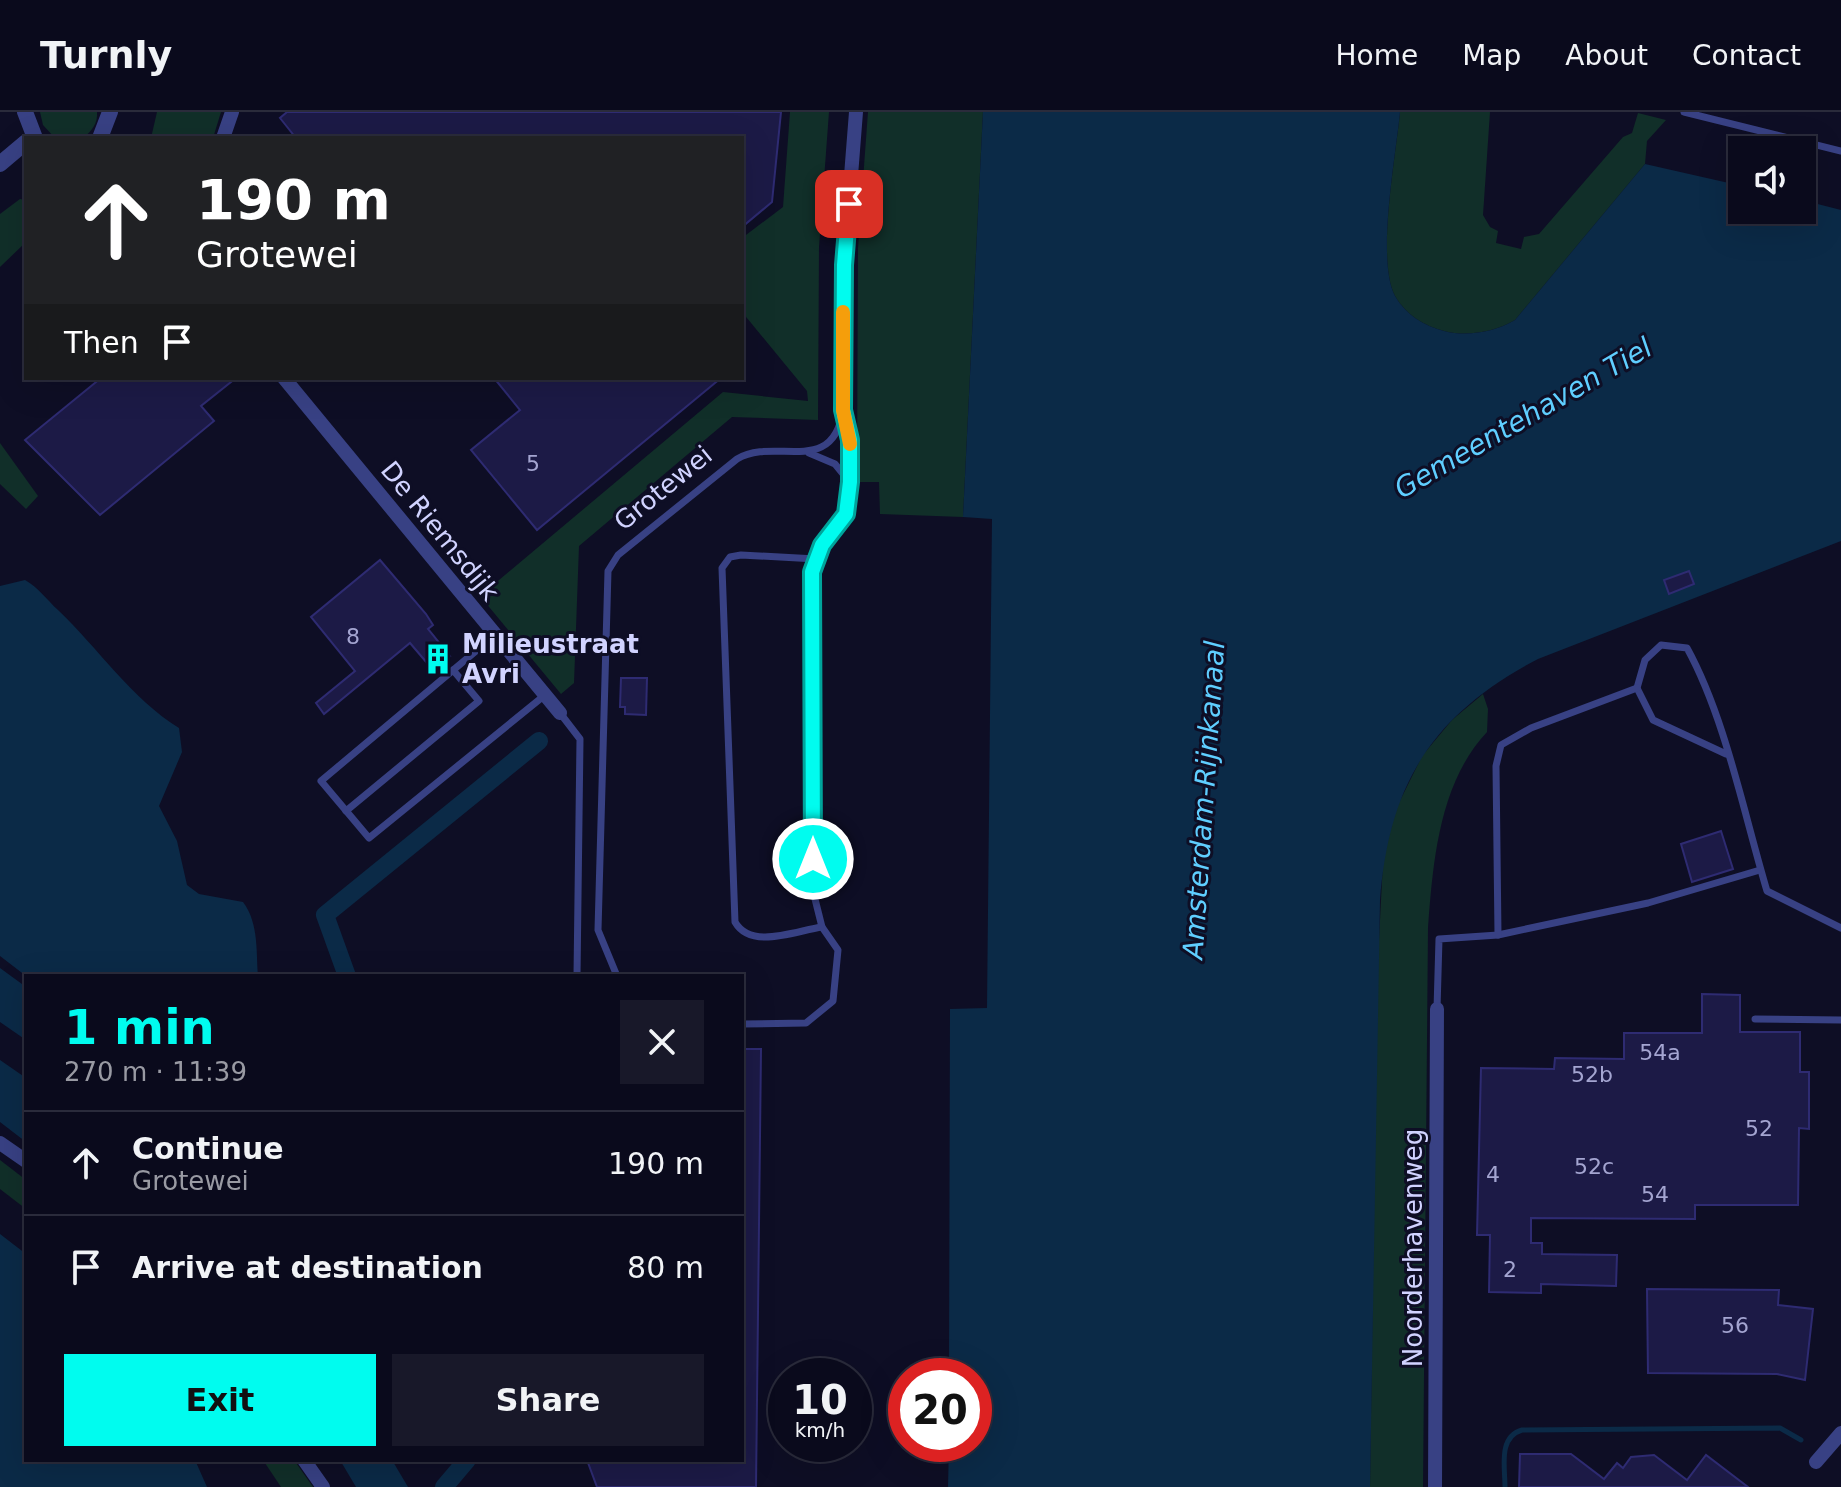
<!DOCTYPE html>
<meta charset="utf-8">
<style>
body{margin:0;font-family:"DejaVu Sans",sans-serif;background:#181829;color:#f1f3f6;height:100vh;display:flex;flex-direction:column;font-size:30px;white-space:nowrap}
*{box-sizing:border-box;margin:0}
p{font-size:26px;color:#999aa3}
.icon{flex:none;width:44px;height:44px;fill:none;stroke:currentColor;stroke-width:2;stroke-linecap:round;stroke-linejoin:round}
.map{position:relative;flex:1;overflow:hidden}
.details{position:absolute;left:24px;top:862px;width:720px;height:488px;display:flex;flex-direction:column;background:#0a0a1c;border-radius:0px;box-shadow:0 8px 32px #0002,0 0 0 2px #2a2b3b}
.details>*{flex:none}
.banner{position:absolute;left:24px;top:24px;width:720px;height:244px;border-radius:0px;box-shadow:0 8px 32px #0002,0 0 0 2px #2a2b3b;background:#202124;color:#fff;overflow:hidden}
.tools{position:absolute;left:1728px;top:24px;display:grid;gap:16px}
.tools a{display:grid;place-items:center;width:88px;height:88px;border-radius:0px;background:#0a0a1c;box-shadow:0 8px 32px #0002,0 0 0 2px #2a2b3b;font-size:40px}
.speed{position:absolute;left:768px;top:1246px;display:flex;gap:16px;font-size:40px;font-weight:700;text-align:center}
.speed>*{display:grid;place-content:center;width:104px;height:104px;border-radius:50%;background:#0a0a1c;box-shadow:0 8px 32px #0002,0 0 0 2px #2a2b3b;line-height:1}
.speed small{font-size:20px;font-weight:400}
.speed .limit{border:12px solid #d22;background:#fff;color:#111}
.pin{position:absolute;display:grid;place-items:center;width:68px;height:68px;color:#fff;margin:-34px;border-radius:16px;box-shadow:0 4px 12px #0006}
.me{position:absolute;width:88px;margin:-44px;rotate:0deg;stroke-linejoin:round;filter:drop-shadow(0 0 6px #0008)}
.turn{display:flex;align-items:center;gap:28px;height:168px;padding:0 40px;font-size:36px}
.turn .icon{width:104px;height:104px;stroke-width:2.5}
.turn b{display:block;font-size:56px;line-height:68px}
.then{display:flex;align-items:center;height:76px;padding:0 40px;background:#0003;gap:16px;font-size:30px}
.round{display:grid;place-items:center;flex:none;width:84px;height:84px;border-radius:0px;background:#181829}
.head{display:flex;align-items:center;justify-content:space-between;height:136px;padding:0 40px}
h1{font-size:48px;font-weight:700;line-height:60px;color:#00fcef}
.action{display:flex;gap:16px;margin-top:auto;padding:16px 40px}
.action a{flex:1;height:92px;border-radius:0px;background:#00fcef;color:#111;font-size:32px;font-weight:700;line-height:92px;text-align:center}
.action a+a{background:#181829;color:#f1f3f6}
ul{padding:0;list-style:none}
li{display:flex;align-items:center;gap:24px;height:104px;padding:0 40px;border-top:2px solid #2a2b3b}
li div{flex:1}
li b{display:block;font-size:30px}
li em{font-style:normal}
header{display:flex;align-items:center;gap:48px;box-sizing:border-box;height:112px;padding:0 40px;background:#0a0a1c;border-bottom:2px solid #2a2b3b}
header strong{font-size:38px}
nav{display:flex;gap:44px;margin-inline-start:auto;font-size:28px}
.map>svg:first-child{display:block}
.green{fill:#112f29}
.water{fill:#0b2a47}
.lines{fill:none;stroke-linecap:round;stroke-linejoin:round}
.stream{stroke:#0b2a47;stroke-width:5}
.canal{stroke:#0b2a47;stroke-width:18}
.building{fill:#1c1a46;stroke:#2e2b72;stroke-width:2}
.service{stroke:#384184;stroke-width:7}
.minor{stroke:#384184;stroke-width:14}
.tertiary{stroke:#384184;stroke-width:16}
.route-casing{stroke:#00a49b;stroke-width:20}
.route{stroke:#00fcef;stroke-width:14}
.slow{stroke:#f59e0b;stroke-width:14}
.labels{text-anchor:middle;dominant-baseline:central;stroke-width:6;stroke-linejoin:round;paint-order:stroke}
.number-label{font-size:22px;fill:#a4a5d1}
.street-label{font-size:26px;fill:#d1d3ff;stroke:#0e0e25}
.poi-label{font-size:26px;font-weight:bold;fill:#d1d3ff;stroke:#0e0e25;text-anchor:start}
.water-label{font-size:28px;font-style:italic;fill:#5fceff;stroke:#0e0e25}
</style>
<header>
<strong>Turnly</strong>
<nav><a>Home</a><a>Map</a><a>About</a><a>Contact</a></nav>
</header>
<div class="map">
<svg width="1841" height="1375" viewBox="0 0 1841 1375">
<rect width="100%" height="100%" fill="#0e0e25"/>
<g class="green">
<path d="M40,0H97C98,11 92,19 83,26H55L43,13Z"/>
<polygon points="157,0 221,0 213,26 151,26"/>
<polygon points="790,0 829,0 819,135 818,308 732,305 579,434 574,571 561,582 480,484 723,280 808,289 807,279 742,200 742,126 783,95"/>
<polygon points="868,0 983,0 963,405 880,402 879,370 857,370 858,136"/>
<path d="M1400,0H1490L1483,103L1490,115L1498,119L1496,131L1521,137L1524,125L1539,122L1623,25L1632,21L1638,1L1666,8L1647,29L1645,52L1515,208C1495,220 1467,225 1444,219C1424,214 1405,202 1395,184C1376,148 1396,43 1400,0Z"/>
<polygon points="20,87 26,88 26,130 0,155 0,102"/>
<polygon points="0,331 38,384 26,397 0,372"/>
<path d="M1483,582L1488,597L1487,620C1439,671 1433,750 1428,816L1423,1375H1370L1377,867L1383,749L1394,701L1422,644L1452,608Z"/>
<polygon points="0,1048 26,1068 26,1097 0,1077"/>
<polygon points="263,1348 294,1348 313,1375 281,1375"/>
</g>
<g class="water">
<path d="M983,0H1400C1396,43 1376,148 1395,184C1405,202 1424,214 1444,219C1467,225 1495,220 1515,208L1645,52L1742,74V98H1802V88L1841,98V429L1538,547C1433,602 1389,671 1380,788L1370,1375H948L949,1332H974V1264H949L950,897L987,896L992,407L963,405Z"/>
<path d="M25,468C38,475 47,488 58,498C98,536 132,587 179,616L182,640L159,694L177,729L187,773L199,782L243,790C259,811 256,840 258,864H26L0,844V474Z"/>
<polygon points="0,856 26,875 26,928 0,910"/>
<polygon points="0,948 26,966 26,1030 0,1010"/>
<polygon points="0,1122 26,1142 26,1348 195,1348 207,1375 0,1375"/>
<polygon points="340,1348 392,1348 408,1375 356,1375"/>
</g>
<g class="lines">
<path class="stream" d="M1505,1375C1505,1355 1498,1325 1522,1318L1780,1316L1801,1328"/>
<g class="canal">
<polyline points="347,864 325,803 539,629"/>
<polyline points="444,1375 467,1348"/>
</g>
</g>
<g class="building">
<polygon points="287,0 781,0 772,90 742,115 742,26 296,26 280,6"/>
<polygon points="101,266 236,266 201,294 214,309 100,403 25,328"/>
<polygon points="494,266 721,266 537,418 471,338 520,298"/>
<polygon points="380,448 426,502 433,513 428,517 450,544 433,558 410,531 324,602 316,591 355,559 311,505"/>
<polygon points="1689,459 1694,472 1669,482 1664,468"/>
<polygon points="621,566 647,566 646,603 625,602 625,595 620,595"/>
<polygon points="1721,719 1733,757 1692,770 1681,732"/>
<polygon points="1702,882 1740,883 1740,920 1800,920 1800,960 1809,960 1809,1017 1799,1016 1798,1093 1695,1093 1695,1107 1531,1106 1531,1131 1542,1131 1542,1142 1617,1143 1616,1174 1541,1172 1541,1181 1489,1180 1490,1123 1477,1123 1481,956 1554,957 1555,946 1624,947 1624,921 1702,921"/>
<polygon points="742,937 761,937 756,1375 597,1375 587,1348 742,1348"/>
<polygon points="1647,1177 1779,1178 1778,1193 1813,1197 1805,1268 1777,1262 1648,1261"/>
<polygon points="1520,1342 1571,1342 1604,1367 1617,1351 1623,1356 1631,1345 1654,1343 1687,1368 1706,1343 1748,1375 1519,1375"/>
</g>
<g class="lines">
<g class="service">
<polyline points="1684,0 1841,39"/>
<polyline points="809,341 835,352 848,368"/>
<path d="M816,447L741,443L730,445L722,456L735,810C751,838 795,819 822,815"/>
<polyline points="495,523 321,669 369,726 545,583"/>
<polyline points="560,601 580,627 577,864"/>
<path d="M1726,642L1653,608L1637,576L1645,548L1661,533L1687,536C1725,605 1744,702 1767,779L1841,816"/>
<polyline points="346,699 479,589 453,558"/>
<polyline points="1498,823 1648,791 1760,758"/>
<path d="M617,864L598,818L608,459L618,443L737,347C775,324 833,366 843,298"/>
<polyline points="1437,897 1439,827 1498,823 1496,654 1501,633 1531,616 1637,576"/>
<polyline points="1755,907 1841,908"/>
<polyline points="742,912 806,911 833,889 838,838 822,815 813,779 812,460 822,433 846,402 850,328 844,304"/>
</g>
<g class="minor">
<polyline points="223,26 232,0"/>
<polyline points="284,266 560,601"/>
<polyline points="843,298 844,153 856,0"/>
<polyline points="0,1031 26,1049"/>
<polyline points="304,1348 323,1375"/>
<polyline points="1816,1350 1841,1321"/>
<polyline points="1435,1375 1437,897"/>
</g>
<g class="tertiary">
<polyline points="25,0 35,26"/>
<polyline points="100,26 110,0"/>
<polyline points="0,52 26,30"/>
</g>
</g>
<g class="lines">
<g class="route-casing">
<polyline id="route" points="813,747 812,460 822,433 846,402 850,370 850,328 843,298 844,153 849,92"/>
</g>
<use href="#route" class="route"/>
<polyline class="slow" points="843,200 843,298 850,332"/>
</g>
<defs>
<g id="building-bare" transform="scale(2.4)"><path d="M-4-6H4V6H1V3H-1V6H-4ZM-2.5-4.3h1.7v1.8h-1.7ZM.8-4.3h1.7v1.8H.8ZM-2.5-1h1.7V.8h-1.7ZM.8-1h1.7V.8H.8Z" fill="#00fcef" stroke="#0e0e25" stroke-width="2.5" paint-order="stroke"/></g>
</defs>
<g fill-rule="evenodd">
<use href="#building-bare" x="438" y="547"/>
</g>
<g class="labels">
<g class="number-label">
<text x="533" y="351">5</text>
<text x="353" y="524">8</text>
<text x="1660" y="940">54a</text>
<text x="1592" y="962">52b</text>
<text x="1759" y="1016">52</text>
<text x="1594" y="1054">52c</text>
<text x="1493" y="1062">4</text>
<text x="1655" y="1082">54</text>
<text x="1510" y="1157">2</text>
<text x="1735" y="1213">56</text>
</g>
<g class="street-label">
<text transform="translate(663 376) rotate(-39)">Grotewei</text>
<text transform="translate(440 419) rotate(51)">De Riemsdijk</text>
<text transform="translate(1413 1136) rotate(-90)">Noorderhavenweg</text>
</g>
<g class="poi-label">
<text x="462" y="532">Milieustraat<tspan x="462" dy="30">Avri</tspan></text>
</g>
<g class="water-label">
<text transform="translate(1523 306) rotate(-30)">Gemeentehaven Tiel</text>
<text transform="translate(1204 688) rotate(-86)">Amsterdam-Rijnkanaal</text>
</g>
</g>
</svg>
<div class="tools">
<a><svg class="icon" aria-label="sound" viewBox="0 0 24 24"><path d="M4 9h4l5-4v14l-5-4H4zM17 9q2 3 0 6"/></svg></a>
</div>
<div class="speed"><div>10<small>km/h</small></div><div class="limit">20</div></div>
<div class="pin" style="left:849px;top:92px;background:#d93025"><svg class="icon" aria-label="arrive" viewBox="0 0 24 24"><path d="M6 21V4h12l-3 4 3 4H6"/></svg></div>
<svg class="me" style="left:813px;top:747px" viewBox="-20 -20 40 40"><circle r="17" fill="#00fcef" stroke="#fff" stroke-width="3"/><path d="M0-11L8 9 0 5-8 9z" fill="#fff"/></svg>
<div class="banner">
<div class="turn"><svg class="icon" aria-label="ahead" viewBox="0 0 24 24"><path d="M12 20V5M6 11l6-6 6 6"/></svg><div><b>190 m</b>Grotewei</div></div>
<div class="then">Then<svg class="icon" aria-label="arrive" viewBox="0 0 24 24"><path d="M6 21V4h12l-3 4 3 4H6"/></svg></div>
</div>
<section class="details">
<div class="head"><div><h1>1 min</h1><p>270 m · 11:39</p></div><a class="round"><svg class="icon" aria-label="close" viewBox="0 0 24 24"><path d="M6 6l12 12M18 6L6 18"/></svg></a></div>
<ul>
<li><svg class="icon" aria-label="ahead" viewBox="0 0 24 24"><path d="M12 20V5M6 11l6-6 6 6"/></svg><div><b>Continue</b><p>Grotewei</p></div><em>190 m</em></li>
<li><svg class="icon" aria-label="arrive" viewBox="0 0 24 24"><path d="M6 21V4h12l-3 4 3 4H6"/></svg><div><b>Arrive at destination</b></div><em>80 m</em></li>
</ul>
<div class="action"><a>Exit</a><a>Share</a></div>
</section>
</div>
